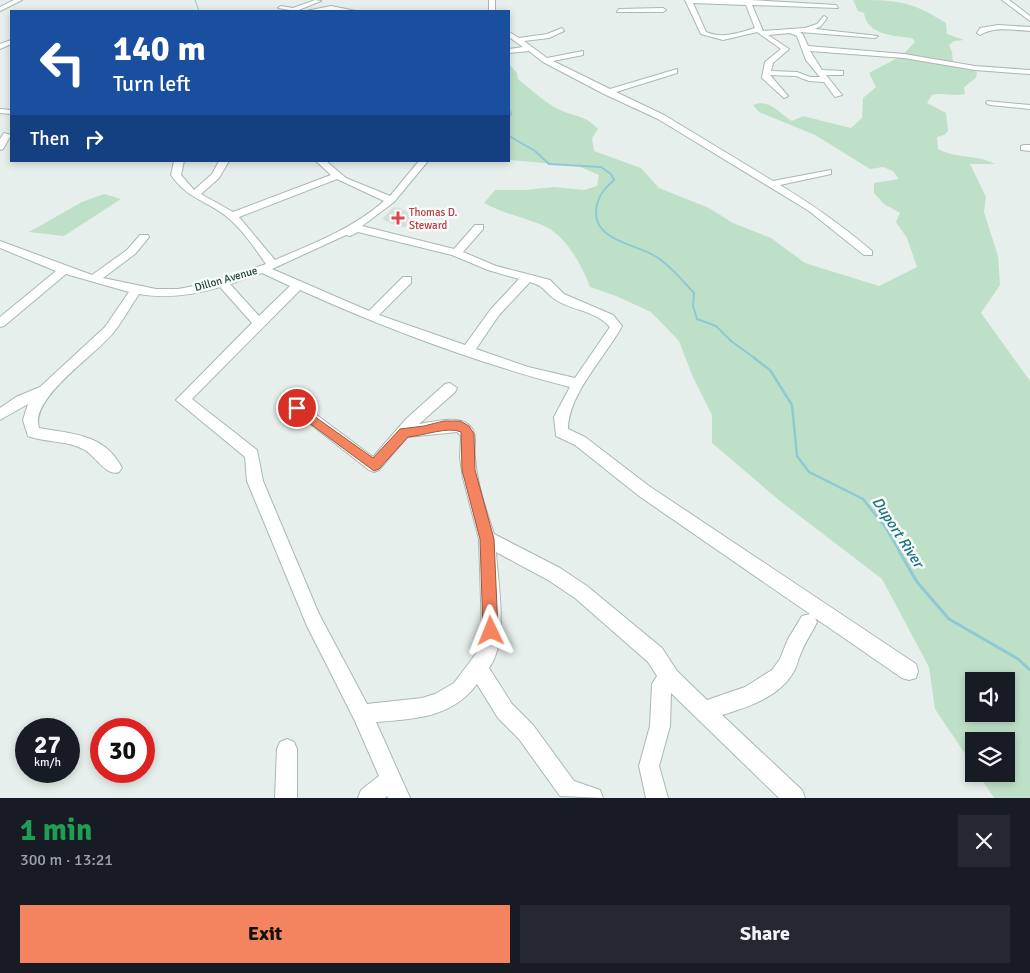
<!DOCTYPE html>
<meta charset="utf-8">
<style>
body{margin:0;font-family:Signika,sans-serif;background:#242831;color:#f1f3f6;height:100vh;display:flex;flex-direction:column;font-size:19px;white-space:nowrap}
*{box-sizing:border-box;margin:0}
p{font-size:16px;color:#9ea1a6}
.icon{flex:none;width:28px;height:28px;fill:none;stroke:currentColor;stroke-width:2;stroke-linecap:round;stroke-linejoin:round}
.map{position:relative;height:798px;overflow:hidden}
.sheet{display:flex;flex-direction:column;background:#171b24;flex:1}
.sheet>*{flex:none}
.banner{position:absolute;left:10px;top:10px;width:500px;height:152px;border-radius:0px;box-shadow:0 2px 8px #0003;background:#1a4fa0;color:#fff;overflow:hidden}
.fabs{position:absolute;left:965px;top:672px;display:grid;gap:10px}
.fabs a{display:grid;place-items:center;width:50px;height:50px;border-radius:0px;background:#171b24;box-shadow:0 2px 8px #0003;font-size:25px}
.speed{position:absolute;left:15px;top:718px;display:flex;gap:10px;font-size:25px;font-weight:700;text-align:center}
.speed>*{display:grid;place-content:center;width:65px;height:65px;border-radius:50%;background:#171b24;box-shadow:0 2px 8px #0003;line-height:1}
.speed small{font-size:12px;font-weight:400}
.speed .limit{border:8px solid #d22;background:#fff;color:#111}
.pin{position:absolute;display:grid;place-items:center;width:42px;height:42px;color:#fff;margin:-21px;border:2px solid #fff;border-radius:50%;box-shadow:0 1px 5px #0007}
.me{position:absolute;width:55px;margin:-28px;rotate:358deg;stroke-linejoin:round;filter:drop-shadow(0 0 4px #0008)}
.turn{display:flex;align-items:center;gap:18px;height:105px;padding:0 20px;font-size:22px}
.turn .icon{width:65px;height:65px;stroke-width:2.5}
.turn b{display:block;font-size:35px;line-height:42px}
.then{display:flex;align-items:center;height:48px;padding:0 20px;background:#0003;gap:10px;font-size:19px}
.round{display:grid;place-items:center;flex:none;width:52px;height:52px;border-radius:0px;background:#242831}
.summary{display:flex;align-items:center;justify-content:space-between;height:85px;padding:0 20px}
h1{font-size:30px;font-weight:700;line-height:38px;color:#1e9e55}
.cta{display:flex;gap:10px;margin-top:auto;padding:10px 20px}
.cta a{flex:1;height:58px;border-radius:0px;background:#f4845f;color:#111;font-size:20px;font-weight:700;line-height:58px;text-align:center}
.cta a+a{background:#242831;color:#f1f3f6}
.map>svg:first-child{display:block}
.built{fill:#d4dfda}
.green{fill:#bfe0c8;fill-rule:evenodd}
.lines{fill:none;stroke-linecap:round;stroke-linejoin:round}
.stream-far3{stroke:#8ec9d4;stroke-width:1}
.stream-far2{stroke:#8ec9d4;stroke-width:2}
.stream-far1{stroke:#8ec9d4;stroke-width:2.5}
.stream{stroke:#8ec9d4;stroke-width:3}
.minor-casing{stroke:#a8b8b2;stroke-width:2}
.minor{fill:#fff;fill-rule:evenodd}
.route{fill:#f4845f;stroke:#9f563e}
.health-dot{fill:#e0444e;stroke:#f7fbf9;stroke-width:2}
.labels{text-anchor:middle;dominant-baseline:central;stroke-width:5;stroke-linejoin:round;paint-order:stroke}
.far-health-label{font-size:11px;fill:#be3a42;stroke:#f7fbf9;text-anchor:start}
.far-street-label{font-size:11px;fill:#24423a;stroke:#f7fbf9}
.water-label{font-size:15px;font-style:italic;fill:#1c6f80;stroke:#f7fbf9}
</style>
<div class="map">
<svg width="1030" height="798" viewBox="0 0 1030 798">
<rect width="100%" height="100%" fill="#e6efeb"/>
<polygon class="built" points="394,207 400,208 415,216 405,227 399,227 382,219"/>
<g class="green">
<path d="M853,0C895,0 910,0 946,23L947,34L964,40L954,41L949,45L952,52L953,63L977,72L976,78L964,87L965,94C954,97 943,92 932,95L927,103L946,113L948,131L944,135L937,137L938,149C956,159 976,154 995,164H970L986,197L984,212L998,256L1000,285L981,313L1030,381V798H994L978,774H1006V741H974V767L935,709L929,667L882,579L780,501L712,443V415L692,375L679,341L651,312L616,296L590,287C582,265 565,234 542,225C522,217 502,213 484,203L495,190H526L554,187L584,190L597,186L599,175L578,166L509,160V64L517,73L518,79C529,88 547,104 560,110C576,117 585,115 598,129L592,138L594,151L641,168L659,188L709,208L733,223L771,238L805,263L879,286L917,267L907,238L896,222L900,213L884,204L874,193V183L899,179L893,171L883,167L870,169L815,135L759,112L753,105C769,98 779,113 792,121L803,116L851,128L862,118L863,98L876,87L869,73L901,56L915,42L912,38C894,36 867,35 864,13L858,11ZM974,681H1006V714H974Z"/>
<polygon points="104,194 121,199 64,236 29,232 82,202"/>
</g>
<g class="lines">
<polyline class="stream-far3" points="195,0 199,11"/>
<g class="stream-far2">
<polyline points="509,109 511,114 509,117"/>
<path d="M509,136L535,151L549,164L601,167L611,174L614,180C604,189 596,198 596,213C596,241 636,244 655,256C670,265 682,280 694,293L693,306L697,319L716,326L731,341L756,359"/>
</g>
<polyline class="stream-far1" points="754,358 770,370 792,405 797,456 809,472 863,499 886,528 900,552"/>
<polyline class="stream" points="899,551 917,582 949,619 1018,659 1030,670"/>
<g class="minor-casing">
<g id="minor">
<polygon points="14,0 22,0 0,11 0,7"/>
<polygon points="315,0 321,1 296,11 278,8 281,6 293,8"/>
<rect x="489" y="0" width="6" height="11"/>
<path d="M685,0H750L836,5L838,8L752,5L763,31L805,28L817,24L824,16L827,18L821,26L815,29L878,36L875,38L800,32L803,35L808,46L904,54L975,66L1030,70V74L975,70L904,58L810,51L822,70L843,71V75H826L842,95L835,97L824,82L809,81L796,76L770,75L788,96L784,98L762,78L765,62L781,49L757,32L723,40L701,34ZM693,3L746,5L755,28C739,33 722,39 706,32ZM790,33L797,36L806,60L820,77H810L797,72L771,71L773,63L789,49L768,35Z"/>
<polygon points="1002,0 1009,0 1030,16 1030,21"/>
<polygon points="331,6 356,11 306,11"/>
<polygon points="619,9 663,8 666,10 663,12 617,12"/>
<path d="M998,25L1030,27V31C1013,30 994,26 980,35L977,33L980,28Z"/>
<path d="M562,28L564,31L549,38L524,41L547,58L583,51V55L553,61L610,89L677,69V73L616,92L664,115L773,181L831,170V174L780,185C813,205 843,226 872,251V255H864L809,211L658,119L604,94L543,62L529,51L509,53V49L523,47L509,37V32L519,38L547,34Z"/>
<polygon points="11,40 11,44 0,49 0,44"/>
<polygon points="987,101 1030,105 1030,109 990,105 986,103"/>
<polygon points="0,109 11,110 11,114 0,113"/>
<polygon points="4,133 11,135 3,149 0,150 0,139"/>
<polygon points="1024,145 1030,145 1030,151 1021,150 1021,146"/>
<path d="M174,161H184L181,175L194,190L212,174L219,161H229L219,178L201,194L233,212L331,175L316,161H326L346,178L390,196L419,161H428L394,202L362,226L454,249L475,225H483V229L463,252L496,266L550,280L564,294L613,315L622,326C606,356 568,394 568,429L585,437L649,486L916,664L918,671L916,678L909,680L902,678L815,618L817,622C812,633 805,642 801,653C798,659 797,666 794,671C780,697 748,707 722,715L802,790L805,798H779L671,693L670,726L659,766L668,798H646L639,766L650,726L652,684L657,676L648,662L575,598L548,580L496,552C498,585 509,641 489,668L512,704L533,725L574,781L600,790L603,798L560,796L519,739L498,718L477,684C452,718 414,719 376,722L410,798H388L387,796L385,798H358L361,790L379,776L355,721L307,626L247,481L245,457L176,400L252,323L220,287C193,295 167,299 139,294C131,306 123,320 114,332C96,355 29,398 39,428C71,434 104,433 122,468L119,472C107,477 96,457 85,450C67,440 47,443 28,436L23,420L28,404L0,420V408L16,397L40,387L105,327L129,292L66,274L4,326L0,327V317L56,271L0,248V241L92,275L127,250L140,235H148L149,237L135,254L103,278L156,289H178L205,284L266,264C254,247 242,229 226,216C204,199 189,200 171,175ZM337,179L384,201C354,228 312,244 275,260L239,217ZM358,232L452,255L488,270L519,279L491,309L465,345L379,315L411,283V277H403L369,311L272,269L346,235L350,236ZM262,273L290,286L259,316L230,284ZM530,282C546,287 544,292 556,300C573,311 595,310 610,327L575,378L528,367L476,349L499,315ZM300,290C387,329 477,363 570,387L554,417L556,436L575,445L639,496L810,614L802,616L788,639L780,659L772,670L745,687L707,700L677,671L662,648L587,586L560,568L494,534C486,510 477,484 475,458C473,447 479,434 469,425C457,415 433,422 419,424L455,392L457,388L450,383L445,384L406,419L373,457L302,404H292L290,408L369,470L374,472L379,470L407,437L457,432L461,436L460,458L463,478L479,539L482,631L478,651L454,683L435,694L422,698L367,704L319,614L263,481L257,450L192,399Z"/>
<polygon points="287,739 294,742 297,749 297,798 275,798 277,749 280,742"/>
</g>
</g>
<use href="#minor" class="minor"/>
</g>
<path class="route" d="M297,404L373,458L400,429L424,426L444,421H460L469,426L474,434L475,470L494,539L498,631L496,637L491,639L486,637L483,631L480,539L462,470L461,432C449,426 422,436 408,437L379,469L374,471L293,411V405Z"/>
<path class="health-dot" d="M395.5 210.5h5v5h5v5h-5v5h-5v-5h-5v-5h5z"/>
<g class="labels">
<g class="far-health-label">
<text x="409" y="212">Thomas D.<tspan x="409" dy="13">Steward</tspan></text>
</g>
<g class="far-street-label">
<text transform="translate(226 279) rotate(-16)">Dillon Avenue</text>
</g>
<g class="water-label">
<text transform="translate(898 532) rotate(57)">Duport River</text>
</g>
</g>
</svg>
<div class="fabs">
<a><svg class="icon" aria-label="sound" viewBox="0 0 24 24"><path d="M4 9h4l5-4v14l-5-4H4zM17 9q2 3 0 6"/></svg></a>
<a><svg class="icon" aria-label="layers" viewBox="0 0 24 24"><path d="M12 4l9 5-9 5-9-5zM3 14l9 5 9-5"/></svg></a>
</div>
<div class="speed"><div>27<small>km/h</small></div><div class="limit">30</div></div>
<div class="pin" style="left:297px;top:408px;background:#d93025"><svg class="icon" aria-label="arrive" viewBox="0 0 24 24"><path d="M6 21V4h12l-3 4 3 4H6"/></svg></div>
<svg class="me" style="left:491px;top:631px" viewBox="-20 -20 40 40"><path d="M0-17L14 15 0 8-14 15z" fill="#f4845f" stroke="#fff" stroke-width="4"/></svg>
<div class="banner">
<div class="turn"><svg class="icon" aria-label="left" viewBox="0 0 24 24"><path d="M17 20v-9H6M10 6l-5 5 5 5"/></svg><div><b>140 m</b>Turn left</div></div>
<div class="then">Then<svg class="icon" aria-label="right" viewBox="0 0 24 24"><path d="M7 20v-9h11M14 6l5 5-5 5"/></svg></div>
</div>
</div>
<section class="sheet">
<div class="summary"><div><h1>1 min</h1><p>300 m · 13:21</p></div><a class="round"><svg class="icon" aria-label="close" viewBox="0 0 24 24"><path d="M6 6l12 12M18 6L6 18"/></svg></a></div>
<div class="cta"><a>Exit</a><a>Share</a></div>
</section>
